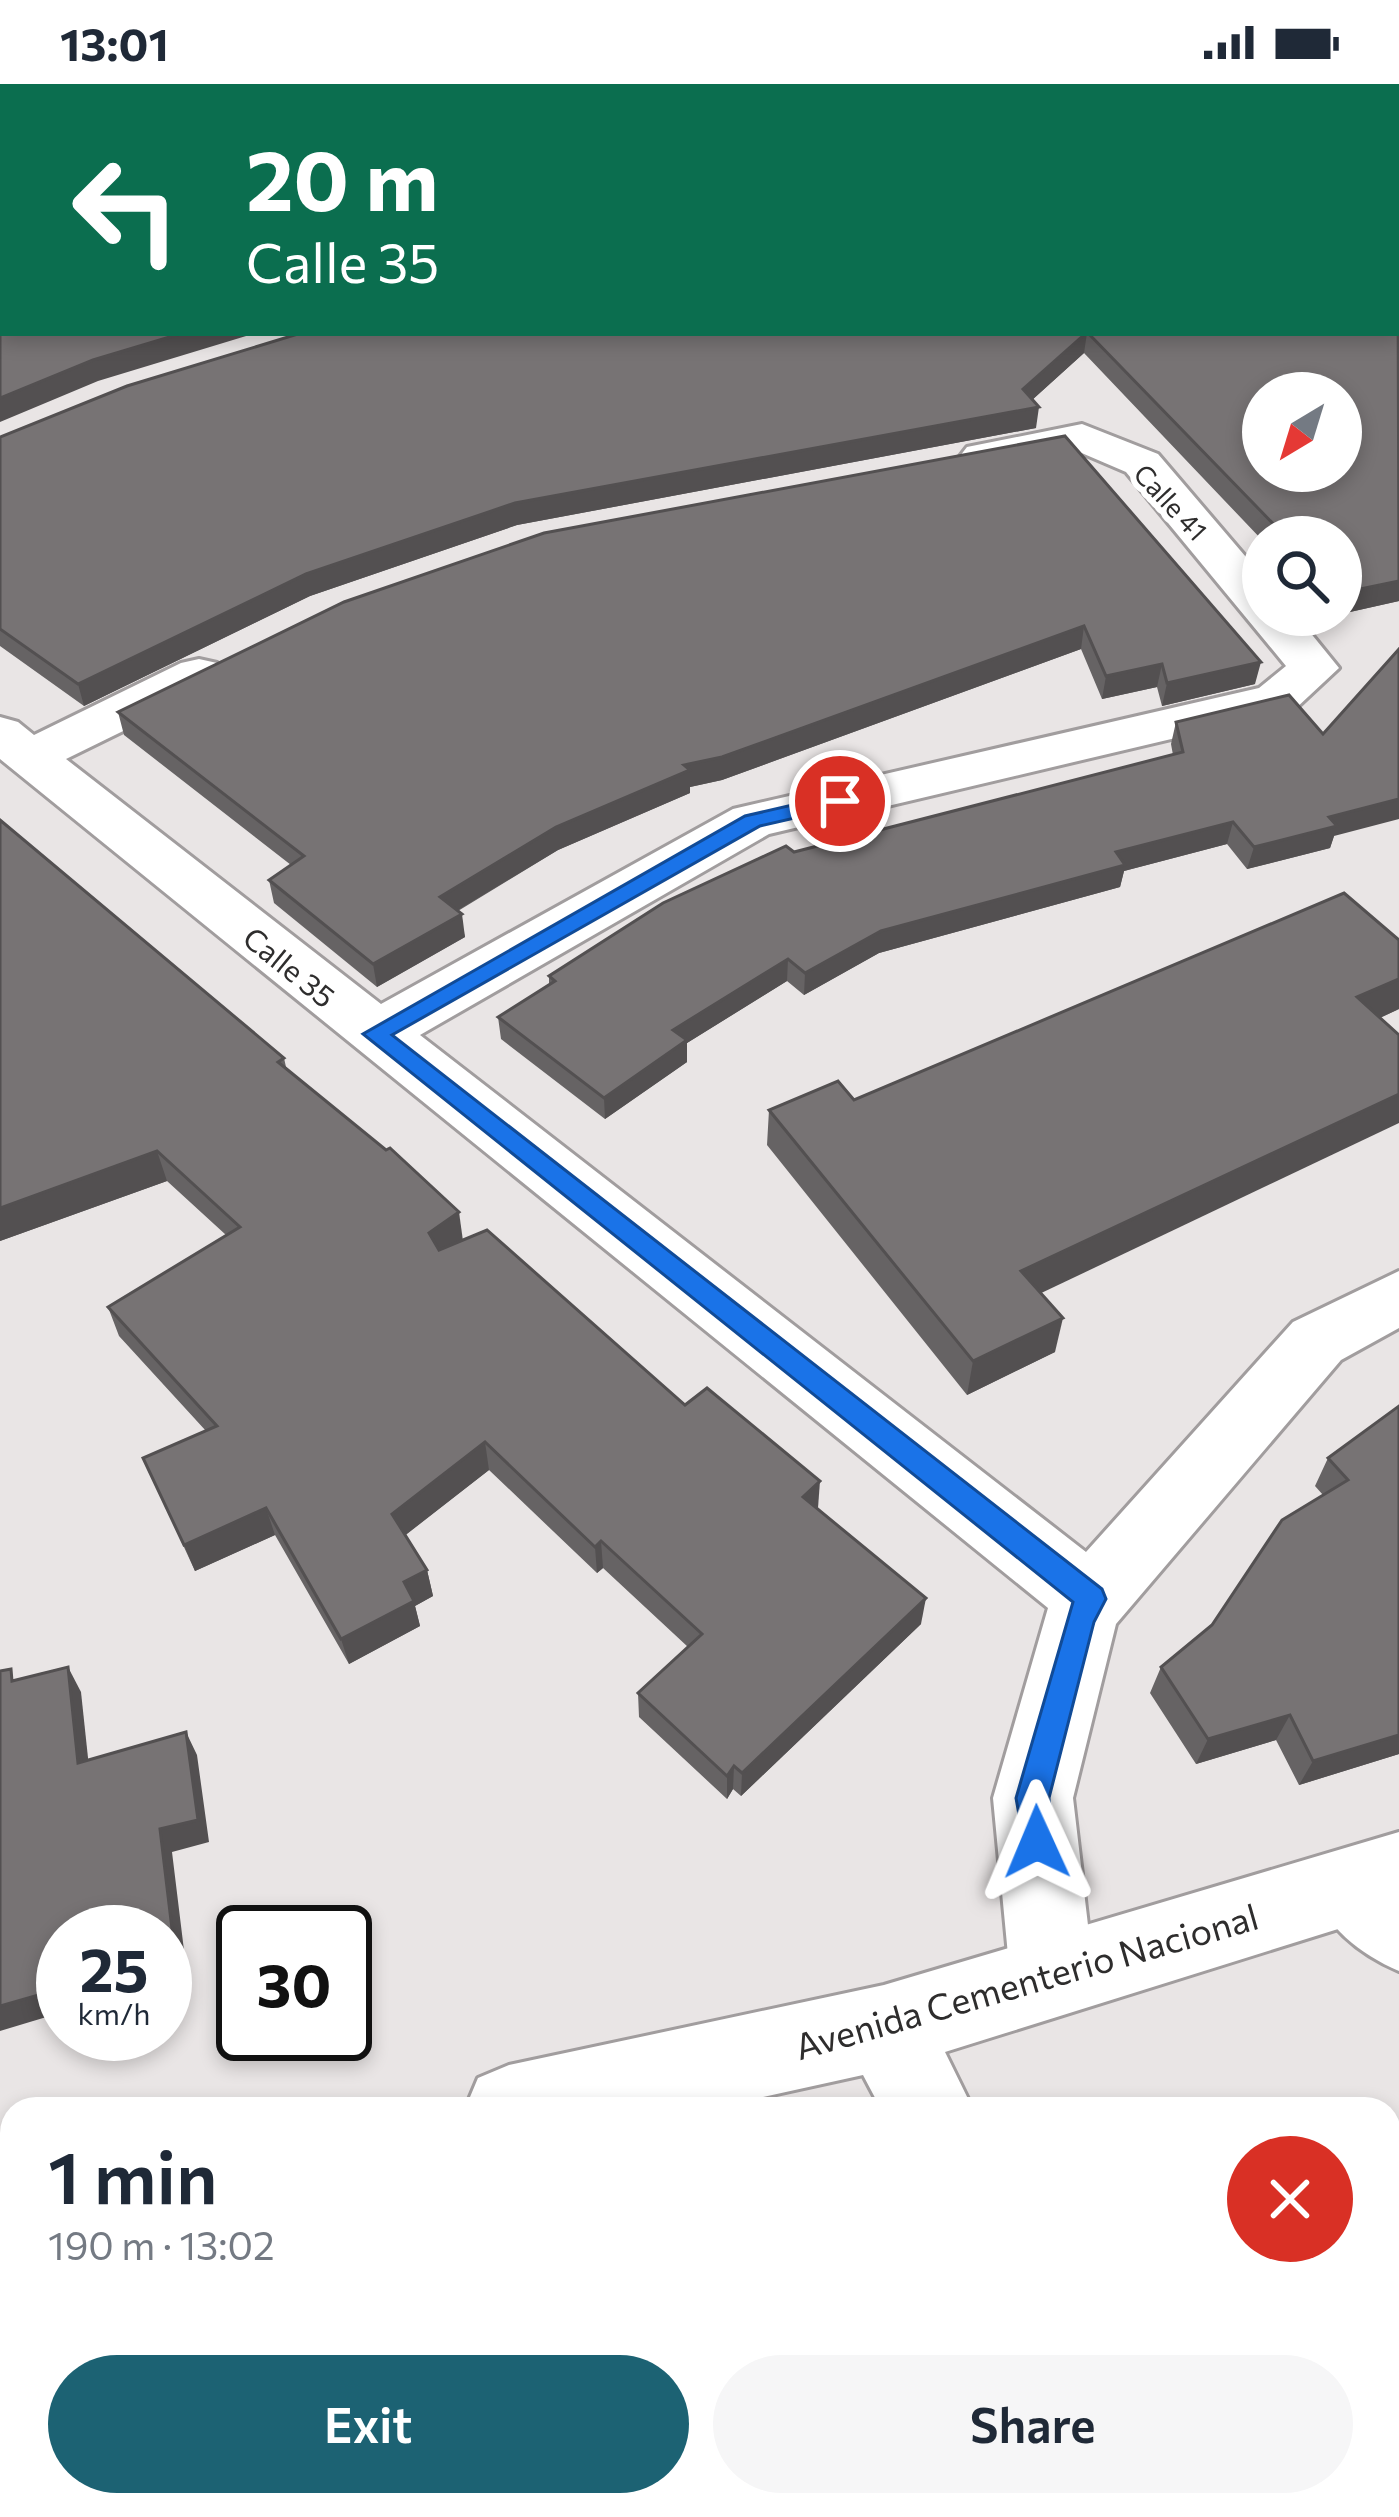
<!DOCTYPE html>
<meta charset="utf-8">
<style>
body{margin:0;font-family:Commissioner,sans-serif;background:#f6f6f7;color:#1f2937;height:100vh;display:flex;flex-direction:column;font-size:45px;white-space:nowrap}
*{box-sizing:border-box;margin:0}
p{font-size:39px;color:#747a83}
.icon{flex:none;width:66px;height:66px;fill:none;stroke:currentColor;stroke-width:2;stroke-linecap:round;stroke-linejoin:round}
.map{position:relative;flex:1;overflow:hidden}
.drawer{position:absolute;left:0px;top:2013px;width:1401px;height:420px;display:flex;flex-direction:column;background:#fff;border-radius:36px 36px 0 0;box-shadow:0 6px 18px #0003}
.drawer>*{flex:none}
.banner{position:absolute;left:0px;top:0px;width:1401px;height:252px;box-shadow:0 6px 18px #0003;background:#0b6e4f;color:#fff;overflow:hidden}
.needle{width:78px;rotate:218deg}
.controls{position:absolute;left:1242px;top:288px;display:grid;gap:24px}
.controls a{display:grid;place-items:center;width:120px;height:120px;border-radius:50%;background:#fff;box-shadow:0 6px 18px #0003;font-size:60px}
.speed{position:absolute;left:36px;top:1821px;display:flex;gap:24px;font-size:60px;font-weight:700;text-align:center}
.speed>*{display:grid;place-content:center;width:156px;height:156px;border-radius:50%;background:#fff;box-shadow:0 6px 18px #0003;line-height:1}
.speed small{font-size:30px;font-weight:400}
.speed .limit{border:6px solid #111;border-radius:18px;background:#fff;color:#111}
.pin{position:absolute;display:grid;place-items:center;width:102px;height:102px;color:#fff;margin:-51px;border:6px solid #fff;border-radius:50%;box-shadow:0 3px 12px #0007}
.me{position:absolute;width:132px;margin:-66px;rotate:359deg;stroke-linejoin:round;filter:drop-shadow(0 0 9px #0008)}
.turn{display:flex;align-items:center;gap:42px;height:252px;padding:0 48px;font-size:54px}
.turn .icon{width:156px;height:156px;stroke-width:2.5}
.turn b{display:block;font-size:84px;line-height:102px}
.round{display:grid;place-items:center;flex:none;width:126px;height:126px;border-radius:63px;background:#f6f6f7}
.overview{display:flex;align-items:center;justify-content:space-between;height:204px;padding:0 48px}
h1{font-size:72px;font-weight:600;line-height:90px}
.button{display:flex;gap:24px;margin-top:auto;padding:24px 48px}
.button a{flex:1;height:138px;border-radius:72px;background:#1c6273;color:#fff;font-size:48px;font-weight:600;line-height:138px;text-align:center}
.button a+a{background:#f6f6f7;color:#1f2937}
.status{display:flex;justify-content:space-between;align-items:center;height:84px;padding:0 60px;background:#fff;direction:ltr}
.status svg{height:33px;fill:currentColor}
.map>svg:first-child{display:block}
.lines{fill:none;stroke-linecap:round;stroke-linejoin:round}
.street-casing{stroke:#a19d9e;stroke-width:6}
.secondary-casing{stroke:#a19d9e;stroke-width:6}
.street{fill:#fff;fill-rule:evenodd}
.secondary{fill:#fff;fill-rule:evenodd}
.wall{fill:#666364}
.shaded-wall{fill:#535051}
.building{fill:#777374;stroke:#535051;stroke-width:3;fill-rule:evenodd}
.route{fill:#1a73e8;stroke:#114b97;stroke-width:3}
.labels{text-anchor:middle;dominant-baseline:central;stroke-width:12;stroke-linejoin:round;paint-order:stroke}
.far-street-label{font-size:27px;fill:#2e2d2d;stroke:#fff}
.street-label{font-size:30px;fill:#2e2d2d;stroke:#fff}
.near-street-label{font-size:36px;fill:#2e2d2d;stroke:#fff}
</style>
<div class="status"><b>13:01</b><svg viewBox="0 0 49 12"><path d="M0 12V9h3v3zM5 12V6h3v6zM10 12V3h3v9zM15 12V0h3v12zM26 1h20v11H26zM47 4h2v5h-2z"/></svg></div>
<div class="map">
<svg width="1399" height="2433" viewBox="0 0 1399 2433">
<rect width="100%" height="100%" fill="#e9e5e5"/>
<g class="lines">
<g class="street-casing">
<g id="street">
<polygon points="1162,0 1198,0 1200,3 1164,3"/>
<polygon points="1398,167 1399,168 1399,192 1398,191"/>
<polygon points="1082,340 1158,370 1263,493 1263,531 1296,531 1339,584 1294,626 769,750 420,951 1086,1468 1293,1238 1399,1187 1399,1244 1341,1276 1116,1540 1073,1714 1094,1892 1082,1922 1052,1934 1022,1922 1010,1892 993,1714 1048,1524 0,675 0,633 18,638 34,651 181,579 199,575 217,579 224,590 217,601 66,675 381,920 733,725 1259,604 1286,582 1126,388 1077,367 982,385 967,381 960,372 967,363"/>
<path d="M1351,1763L1380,1775L1399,1792V1887C1359,1870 1327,1843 1310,1803L1322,1775Z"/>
</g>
</g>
<g class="secondary-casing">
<g id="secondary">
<polygon points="1399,1748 1399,1826 945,1968 973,2025 881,2025 863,1991 708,2025 465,2025 478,1994 509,1981 884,1901"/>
<polygon points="12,2087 12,2177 0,2180 0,2090"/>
<polygon points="1096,2421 1196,2421 1201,2433 1101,2433"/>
</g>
</g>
<use href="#street" class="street"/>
<use href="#secondary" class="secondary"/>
</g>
<g class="wall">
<polygon points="1305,0 1399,0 1399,165 1398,3 1307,3"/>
<polygon points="301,249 1398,249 1399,517 1341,530 1341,453 1263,453 1263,457 1084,269 1032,316 1036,344 517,441 310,512 84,622 0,562 0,353"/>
<polygon points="1065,352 1255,600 1162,622 1157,603 1102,615 1081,565 722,696 690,703 690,709 558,766 458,827 465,853 377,903 274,819 269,796 291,781 124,651 118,628"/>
<polygon points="1176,638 1323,650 1334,752 1330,764 1247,785 1227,760 1124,787 1120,803 879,869 804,911 787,897 687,959 687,978 605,1035 501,955 498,933 549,900 549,892 794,768 1173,671 1171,660"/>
<polygon points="0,736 284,974 286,983 463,1156 685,1321 817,1425 921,1540 741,1712 733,1705 727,1715 639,1633 638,1609 688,1563 603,1484 597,1489 489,1386 405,1451 427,1486 433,1512 415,1522 420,1542 349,1580 275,1451 195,1487 143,1374 206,1347 119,1252 108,1223 226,1151 167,1097 0,1157"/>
<polygon points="1399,925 1380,934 1041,1209 1055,1268 967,1311 767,1061 769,1026 854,1016"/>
<polygon points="1399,1322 1399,1670 1299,1701 1276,1656 1196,1680 1150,1609 1161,1583 1212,1541 1323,1411 1315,1402 1328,1374"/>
<polygon points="1221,2421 1389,2421 1399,2433 1229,2433"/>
</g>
<g class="shaded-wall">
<polygon points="183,249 256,249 98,297 0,338 0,314 93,276"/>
<polygon points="1087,249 1084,269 1021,326 1039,323 1036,344 517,441 310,512 84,622 78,600 306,490 515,419 1023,305"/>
<polygon points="1399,497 1399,517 1341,530 1341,509"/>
<polygon points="1084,542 1081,565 722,696 690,703 690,709 558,766 443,835 440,813 556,743 684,681"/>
<polygon points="1261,578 1255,600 1162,622 1167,599"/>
<polygon points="1162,580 1157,603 1102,615 1106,592"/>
<polygon points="1399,715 1399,735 1334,752 1330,764 1247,785 1254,763 1329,733"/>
<polygon points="1233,738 1227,760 1124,787 1120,803 879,869 804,911 805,889 881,847 1116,768"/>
<polygon points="462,830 465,853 377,903 373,880"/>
<polygon points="788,875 787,897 687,959 687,978 605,1035 604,1014 673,946"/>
<polygon points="1399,895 1399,925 1344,950 1357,913"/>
<polygon points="1399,1010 1399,1039 1014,1222 1021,1187"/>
<polygon points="157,1067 167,1097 0,1157 0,1124"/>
<polygon points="459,1128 463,1157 434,1178 429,1149"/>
<polygon points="1063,1234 1055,1268 967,1311 973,1277"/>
<polygon points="485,1358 489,1386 398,1457 392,1430"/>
<polygon points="820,1397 818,1424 803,1413"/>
<polygon points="266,1424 275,1451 195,1487 184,1461"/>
<polygon points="601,1457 603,1484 597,1489 595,1463"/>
<polygon points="427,1486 433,1512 415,1522 420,1542 349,1580 341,1555 404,1498"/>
<polygon points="926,1514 921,1540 741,1712 742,1689"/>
<polygon points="68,1583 81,1608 91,1702 78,1679"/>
<polygon points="1290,1631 1276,1656 1196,1680 1208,1655"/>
<polygon points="186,1648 197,1671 209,1758 172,1768 187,1891 165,1897 160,1745"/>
<polygon points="1399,1651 1399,1670 1299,1701 1313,1677"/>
<polygon points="734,1682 733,1705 727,1715 727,1692"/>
<polygon points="63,1904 63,1928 0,1947 0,1922"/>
</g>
<g class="building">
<polygon points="0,0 1155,0 1159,3 3,3 3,249 183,249 93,276 0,314 0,117 2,115 2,93 0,93"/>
<polygon points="1327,0 1399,0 1399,145 1398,3 1330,3"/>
<path d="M1398,195L1399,497L1341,509V453H1286L1088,249H1398ZM1263,309H1341V387H1263Z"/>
<polygon points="301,249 1086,249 1023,305 1039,323 515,419 306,490 78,600 0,545 0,353 127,302"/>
<polygon points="1065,352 1261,578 1167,599 1162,580 1106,592 1084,542 722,673 684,681 690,686 556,743 440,813 462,830 373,880 269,796 304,772 118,628 344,518 544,449"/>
<polygon points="1399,565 1399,715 1329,733 1337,742 1254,763 1233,738 1116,768 1125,781 881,847 805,889 788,875 673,946 687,956 604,1014 498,933 555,897 549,892 663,819 786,762 794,768 1183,668 1176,638 1289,611 1323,650"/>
<polygon points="0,736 284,974 278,978 386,1066 390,1064 459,1128 429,1149 439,1166 487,1146 685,1321 707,1304 820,1397 803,1413 926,1514 742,1689 734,1682 727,1692 638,1609 702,1550 601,1457 595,1463 485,1358 392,1430 427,1486 404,1498 414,1517 341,1555 266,1424 184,1461 143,1374 217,1342 108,1223 240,1143 157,1067 0,1124"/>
<polygon points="1344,809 1399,856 1399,895 1357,913 1399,951 1399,1010 1021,1187 1063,1234 973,1277 769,1026 838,997 854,1016"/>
<polygon points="1399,1322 1399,1651 1313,1677 1290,1631 1208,1655 1161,1583 1212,1541 1282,1436 1348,1396 1328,1374"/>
<polygon points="68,1583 78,1679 186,1648 198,1736 160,1745 175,1870 165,1873 165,1848 63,1848 63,1904 0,1922 0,1587 11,1585 12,1597"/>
<polygon points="1283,2020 1289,2025 1256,2025"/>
<polygon points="1399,2058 1399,2294 1389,2302 1389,2071"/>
<polygon points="1389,2396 1399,2407 1399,2433 1248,2433 1239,2421 1389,2421"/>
</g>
<polygon class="route" points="840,710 847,712 847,722 760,742 392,951 1102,1505 1106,1515 1094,1538 1049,1714 1054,1758 1049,1770 1037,1774 1026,1770 1016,1714 1073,1518 363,950 745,732"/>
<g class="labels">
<g class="far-street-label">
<text transform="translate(1171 418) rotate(47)">Calle 41</text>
</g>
<g class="street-label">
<text transform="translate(290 882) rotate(39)">Calle 35</text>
</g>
<g class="near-street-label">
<text transform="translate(1026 1896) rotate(-16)">Avenida Cementerio Nacional</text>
</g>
</g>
</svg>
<div class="controls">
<a><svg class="needle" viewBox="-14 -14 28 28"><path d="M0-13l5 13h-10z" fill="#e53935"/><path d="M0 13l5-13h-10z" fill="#747a83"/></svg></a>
<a><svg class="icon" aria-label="search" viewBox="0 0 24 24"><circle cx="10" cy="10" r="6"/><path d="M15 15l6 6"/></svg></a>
</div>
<div class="speed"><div>25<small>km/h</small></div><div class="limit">30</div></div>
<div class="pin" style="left:840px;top:717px;background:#d93025"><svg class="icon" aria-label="arrive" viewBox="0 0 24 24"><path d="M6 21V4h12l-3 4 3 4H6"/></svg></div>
<svg class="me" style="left:1037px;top:1758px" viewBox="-20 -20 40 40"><path d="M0-17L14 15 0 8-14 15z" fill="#1a73e8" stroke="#fff" stroke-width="4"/></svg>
<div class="banner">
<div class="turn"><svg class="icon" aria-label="left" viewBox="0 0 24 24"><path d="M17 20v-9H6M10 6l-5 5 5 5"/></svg><div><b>20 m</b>Calle 35</div></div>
</div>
<section class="drawer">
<div class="overview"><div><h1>1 min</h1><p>190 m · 13:02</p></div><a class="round" style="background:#d93025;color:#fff"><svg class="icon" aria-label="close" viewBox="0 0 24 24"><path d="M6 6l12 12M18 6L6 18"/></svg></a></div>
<div class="button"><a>Exit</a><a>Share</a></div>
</section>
</div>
